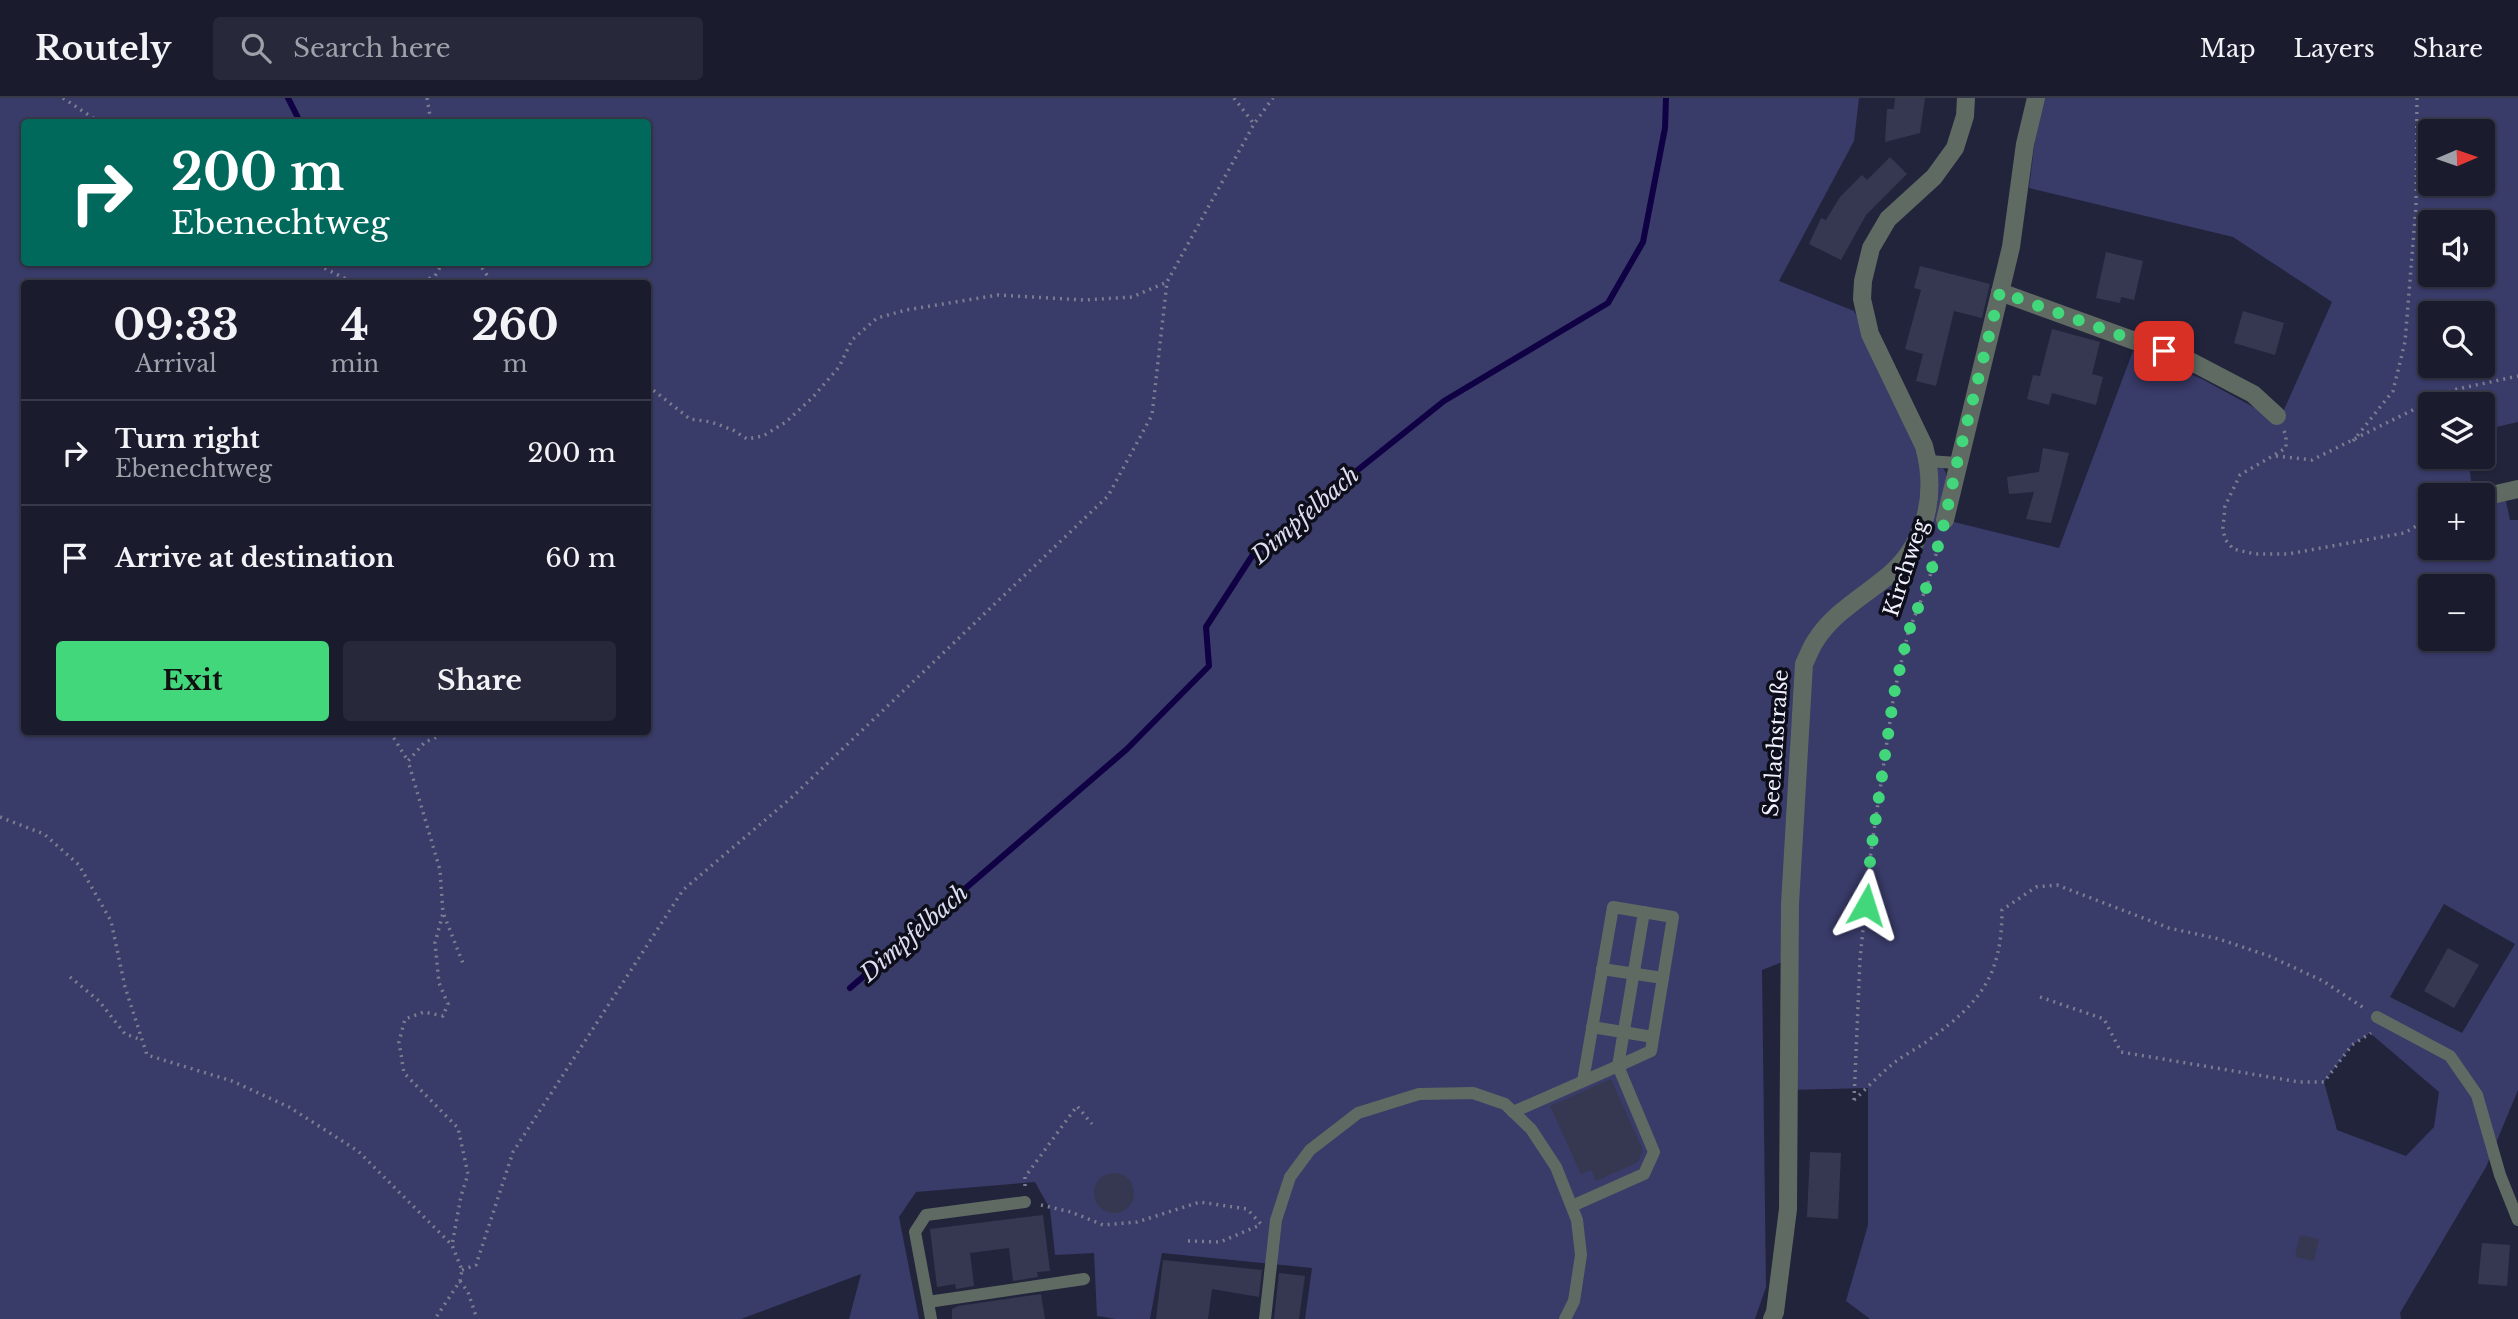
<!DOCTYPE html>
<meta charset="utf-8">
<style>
body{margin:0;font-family:"Libre Baskerville",serif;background:#272839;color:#f1f3f6;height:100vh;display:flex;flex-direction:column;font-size:26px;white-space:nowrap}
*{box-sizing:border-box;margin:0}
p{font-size:23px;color:#9fa1aa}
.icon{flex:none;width:38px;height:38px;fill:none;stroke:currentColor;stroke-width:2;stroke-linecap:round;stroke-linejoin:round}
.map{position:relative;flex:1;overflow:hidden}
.side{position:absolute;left:21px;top:182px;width:630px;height:455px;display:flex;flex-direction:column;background:#1a1b2d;border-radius:7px;box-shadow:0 2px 5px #0004,0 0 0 2px #383949}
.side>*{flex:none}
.banner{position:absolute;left:21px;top:21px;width:630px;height:147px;border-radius:7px;box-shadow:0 2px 5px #0004,0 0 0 2px #383949;background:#00695c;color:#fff;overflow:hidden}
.needle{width:46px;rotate:88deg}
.tools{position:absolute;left:2418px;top:21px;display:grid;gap:14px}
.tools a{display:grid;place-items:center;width:77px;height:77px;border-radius:7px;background:#1a1b2d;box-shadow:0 2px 5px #0004,0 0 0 2px #383949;font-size:35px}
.pin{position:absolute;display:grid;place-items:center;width:60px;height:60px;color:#fff;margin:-30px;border-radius:14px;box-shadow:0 4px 10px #0006}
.me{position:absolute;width:77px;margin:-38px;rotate:6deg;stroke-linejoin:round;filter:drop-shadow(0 0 5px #0008)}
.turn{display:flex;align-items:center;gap:24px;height:147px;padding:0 35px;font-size:32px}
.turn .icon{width:91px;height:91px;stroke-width:2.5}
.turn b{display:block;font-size:49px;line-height:60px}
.eta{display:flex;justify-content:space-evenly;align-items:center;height:119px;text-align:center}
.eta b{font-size:42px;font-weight:700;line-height:49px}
.action{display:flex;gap:14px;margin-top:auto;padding:14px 35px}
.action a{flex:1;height:80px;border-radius:7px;background:#42d77b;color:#111;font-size:28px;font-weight:700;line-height:80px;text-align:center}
.action a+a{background:#272839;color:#f1f3f6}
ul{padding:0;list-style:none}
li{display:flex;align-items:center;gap:21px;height:105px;padding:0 35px;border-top:2px solid #383949}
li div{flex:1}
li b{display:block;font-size:26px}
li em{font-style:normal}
header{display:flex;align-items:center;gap:42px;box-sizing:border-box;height:98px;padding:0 35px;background:#1a1b2d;border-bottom:2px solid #383949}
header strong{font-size:33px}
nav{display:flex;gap:38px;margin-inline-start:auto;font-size:24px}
.search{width:490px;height:63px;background:#272839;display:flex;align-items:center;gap:18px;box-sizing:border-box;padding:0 24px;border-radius:7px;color:#9fa1aa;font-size:26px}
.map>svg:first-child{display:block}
.green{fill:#393b69;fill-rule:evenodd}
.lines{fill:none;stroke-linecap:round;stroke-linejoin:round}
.stream{stroke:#100044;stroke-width:6}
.building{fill:#363852}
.path{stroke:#7b7d90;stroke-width:3.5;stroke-dasharray:2 5;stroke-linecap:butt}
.lane{stroke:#5f6b62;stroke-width:12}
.street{stroke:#5f6b62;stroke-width:18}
.route{stroke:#42d77b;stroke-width:12;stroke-dasharray:0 21.6}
.labels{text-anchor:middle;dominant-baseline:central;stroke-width:7;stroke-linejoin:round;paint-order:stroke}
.street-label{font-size:21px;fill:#eff1fe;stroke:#0d0e19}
.water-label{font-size:23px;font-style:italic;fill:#dbddf2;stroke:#0d0e19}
</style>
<header>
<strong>Routely</strong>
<div class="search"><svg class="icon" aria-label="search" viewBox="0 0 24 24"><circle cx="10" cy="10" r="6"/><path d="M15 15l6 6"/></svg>Search here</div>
<nav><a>Map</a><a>Layers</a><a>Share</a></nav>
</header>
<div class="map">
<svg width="2518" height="1221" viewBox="0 0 2518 1221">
<rect width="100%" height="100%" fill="#22243c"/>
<path class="green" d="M0,0H1859L1854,43L1779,183L1854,213L1946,375V422L2059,450L2133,253L2202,281L2279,323L2332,204L2233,139L2029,90L2040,0H2518V324L2483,332V306H2431V359H2468L2473,397H2431V450H2483V399L2504,394L2510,422H2518V992L2486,1069L2400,1215L2401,1221H1870L1846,1203L1868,1127V990L1789,992L1795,859L1762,872L1766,1189L1755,1221H1305L1312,1170L1162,1155L1150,1221H1116L1097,1218L1094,1155L1055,1157L1050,1111L1035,1084L916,1094L899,1119L919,1221H849L861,1176L741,1221H0ZM24,24H648V164H24ZM2431,33H2483V86H2431ZM2431,124H2483V177H2431ZM24,186H648V634H24ZM2431,215H2483V268H2431ZM2431,488H2483V541H2431ZM2444,806L2515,846L2462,935L2390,899ZM2370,935L2439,994L2434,1029L2406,1058L2337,1032L2324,984L2352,947Z"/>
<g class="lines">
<g class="stream">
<polyline points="288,0 300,24"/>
<polyline points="850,890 1127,651 1209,568 1206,529 1254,455 1444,303 1608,205 1643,144 1665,30 1666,0"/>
</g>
</g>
<g class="building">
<polygon points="1895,0 1925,0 1920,35 1885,44 1887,11 1894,11"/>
<polygon points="1890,59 1907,76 1866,117 1841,162 1809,146 1821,120 1826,122 1840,99 1862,77 1867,82"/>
<polygon points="2106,154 2143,163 2134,202 2121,199 2120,205 2096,200"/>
<polygon points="1920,168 1990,186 1982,220 1954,213 1936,288 1916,283 1923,256 1905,251 1921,192 1914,190"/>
<polygon points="2243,213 2284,225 2275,257 2234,245"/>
<polygon points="2052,231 2100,244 2092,276 2103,279 2096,307 2052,295 2049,307 2027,301 2033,277 2040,278"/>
<polygon points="2043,350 2069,355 2051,425 2026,421 2034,394 2009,396 2007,379 2039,374"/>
<polygon points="2448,850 2479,867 2454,910 2424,893"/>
<polygon points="1611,981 1643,1052 1638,1064 1596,1083 1591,1072 1581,1076 1550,1008"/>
<polygon points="1810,1054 1841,1055 1838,1121 1807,1119"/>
<circle cx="1114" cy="1095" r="20"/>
<polygon points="1043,1117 1050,1173 1037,1174 1038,1179 1013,1183 1009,1150 970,1155 974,1188 956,1191 955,1186 937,1189 930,1131"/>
<polygon points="2300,1137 2319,1141 2314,1163 2295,1159"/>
<polygon points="2482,1145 2510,1147 2507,1188 2478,1186"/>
<polygon points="1163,1162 1262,1172 1259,1199 1212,1191 1208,1221 1156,1221"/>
<polygon points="1279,1175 1305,1178 1299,1221 1274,1221"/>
<polygon points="1041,1196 1045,1221 952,1221 952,1211 958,1208"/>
</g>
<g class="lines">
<g class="path">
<polyline points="63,0 99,24"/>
<polyline points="427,0 431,24"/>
<polyline points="1234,0 1254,26"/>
<polyline points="312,164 356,186"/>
<polyline points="478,164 493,186"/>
<polyline points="416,186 435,178 443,164"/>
<polyline points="648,288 690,321 711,324 733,332 747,341 763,338 786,324 813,299 839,269 852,242 877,220 906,212 998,197 1084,202 1132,199 1167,184"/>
<polyline points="2284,333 2286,338 2286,350 2240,377 2225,408 2223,430 2225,441 2233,451 2255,456 2288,456 2404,435 2431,420"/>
<polyline points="2353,343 2393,293 2405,244 2416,108 2417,0"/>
<polyline points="2276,358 2312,362 2453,292 2518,278"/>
<polyline points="390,634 408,663"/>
<polyline points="449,634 425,644 408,663 440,772 443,815 435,845 439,885 448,906 443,918 424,914 405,921 399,944 404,975 458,1030 468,1076 461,1098 452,1147"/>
<polyline points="0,719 44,736 79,767 111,823 125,889 147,957 232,983 289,1009 358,1053 452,1147 462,1172 460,1183 435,1221"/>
<polyline points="444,817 464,868"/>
<polyline points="70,879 99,903 125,936 142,942"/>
<polyline points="2040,899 2104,921 2121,954 2299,984 2324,984 2352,947 2371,935"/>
<path d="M1854,1002C1867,990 1880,976 1894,965C1905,956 1919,950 1930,941C1981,904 2002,877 2002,812L2036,789L2057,787L2169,830L2219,841L2269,858L2323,883L2364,910"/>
<polyline points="1854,1002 1860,861 1871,753 1894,596 1908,535 1928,485 1941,439"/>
<polyline points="1025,1088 1025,1079 1077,1008 1092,1026"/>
<polyline points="1041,1107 1071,1114 1103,1127 1137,1124 1200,1104 1247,1111 1261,1126"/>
<polyline points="1188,1143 1220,1144 1258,1128"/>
<polyline points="462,1172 476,1167 513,1054 683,792 791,700 1108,398 1152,317 1167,184 1254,26 1273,0"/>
<polyline points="460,1183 468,1194 477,1221"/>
</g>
<g class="lane">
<polyline points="1928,363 1957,365"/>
<polyline points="1602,871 1663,880"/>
<polyline points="2377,919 2450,958 2477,997 2500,1077 2518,1122"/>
<polyline points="1592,929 1653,939"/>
<polyline points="1618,968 1644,814"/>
<polyline points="1583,983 1613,809 1673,819 1651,953 1618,968"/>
<polyline points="1513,1014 1618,968 1654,1054 1644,1076 1572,1108"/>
<polyline points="928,1204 915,1134 926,1117 1025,1104"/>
<polyline points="931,1221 928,1204 1084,1181"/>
<polyline points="1265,1221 1276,1122 1290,1079 1310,1052 1358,1015 1419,996 1473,995 1505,1006 1531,1031 1556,1069 1577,1122 1581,1157 1574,1203 1565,1221"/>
</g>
<g class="street">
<polyline points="2000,194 2190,263 2253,296 2277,318"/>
<polyline points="2483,399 2518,391"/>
<polyline points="1945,422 2011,149 2025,46 2036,0"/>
<path d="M1772,1221L1775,1214L1788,1111L1790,806L1804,566C1808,558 1811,549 1816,542C1834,514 1864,498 1889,477C1927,444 1937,395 1924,348L1870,236L1862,201L1863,183L1871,150L1888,121L1934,79L1955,50L1965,18L1966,0"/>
</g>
</g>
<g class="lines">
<polyline class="route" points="1866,807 1871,753 1894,596 1908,535 1928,485 1945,422 1957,365 2000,194 2164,253"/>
</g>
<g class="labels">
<g class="street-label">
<text transform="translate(1906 470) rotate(-72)">Kirchweg</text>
<text transform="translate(1776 645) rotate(-86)">Seelachstraße</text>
</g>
<g class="water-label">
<text transform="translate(1305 417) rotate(-41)">Dimpfelbach</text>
<text transform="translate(914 835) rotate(-41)">Dimpfelbach</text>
</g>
</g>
</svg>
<div class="tools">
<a><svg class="needle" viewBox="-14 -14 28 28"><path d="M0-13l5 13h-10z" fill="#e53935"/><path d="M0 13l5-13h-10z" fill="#9fa1aa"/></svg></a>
<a><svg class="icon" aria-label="sound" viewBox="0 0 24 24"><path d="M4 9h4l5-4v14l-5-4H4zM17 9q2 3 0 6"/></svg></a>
<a><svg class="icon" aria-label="search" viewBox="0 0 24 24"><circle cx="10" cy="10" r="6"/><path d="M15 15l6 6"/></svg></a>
<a><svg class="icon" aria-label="layers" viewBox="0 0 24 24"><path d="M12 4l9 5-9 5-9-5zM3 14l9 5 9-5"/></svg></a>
<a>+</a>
<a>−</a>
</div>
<div class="pin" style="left:2164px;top:253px;background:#d93025"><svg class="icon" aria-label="arrive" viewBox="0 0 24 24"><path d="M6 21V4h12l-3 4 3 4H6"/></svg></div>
<svg class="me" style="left:1866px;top:807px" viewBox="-20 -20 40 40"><path d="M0-17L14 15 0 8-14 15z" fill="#42d77b" stroke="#fff" stroke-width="4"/></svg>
<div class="banner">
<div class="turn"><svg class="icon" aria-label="right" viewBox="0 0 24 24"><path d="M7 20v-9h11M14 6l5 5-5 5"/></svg><div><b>200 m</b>Ebenechtweg</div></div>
</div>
<section class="side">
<div class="eta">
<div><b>09:33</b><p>Arrival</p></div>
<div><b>4</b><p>min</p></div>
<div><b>260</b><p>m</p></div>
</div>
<ul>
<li><svg class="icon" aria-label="right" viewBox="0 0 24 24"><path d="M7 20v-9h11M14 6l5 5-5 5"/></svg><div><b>Turn right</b><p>Ebenechtweg</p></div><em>200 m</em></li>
<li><svg class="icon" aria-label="arrive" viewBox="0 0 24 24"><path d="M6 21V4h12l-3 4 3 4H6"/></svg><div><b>Arrive at destination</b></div><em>60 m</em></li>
</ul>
<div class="action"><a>Exit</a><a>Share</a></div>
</section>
</div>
